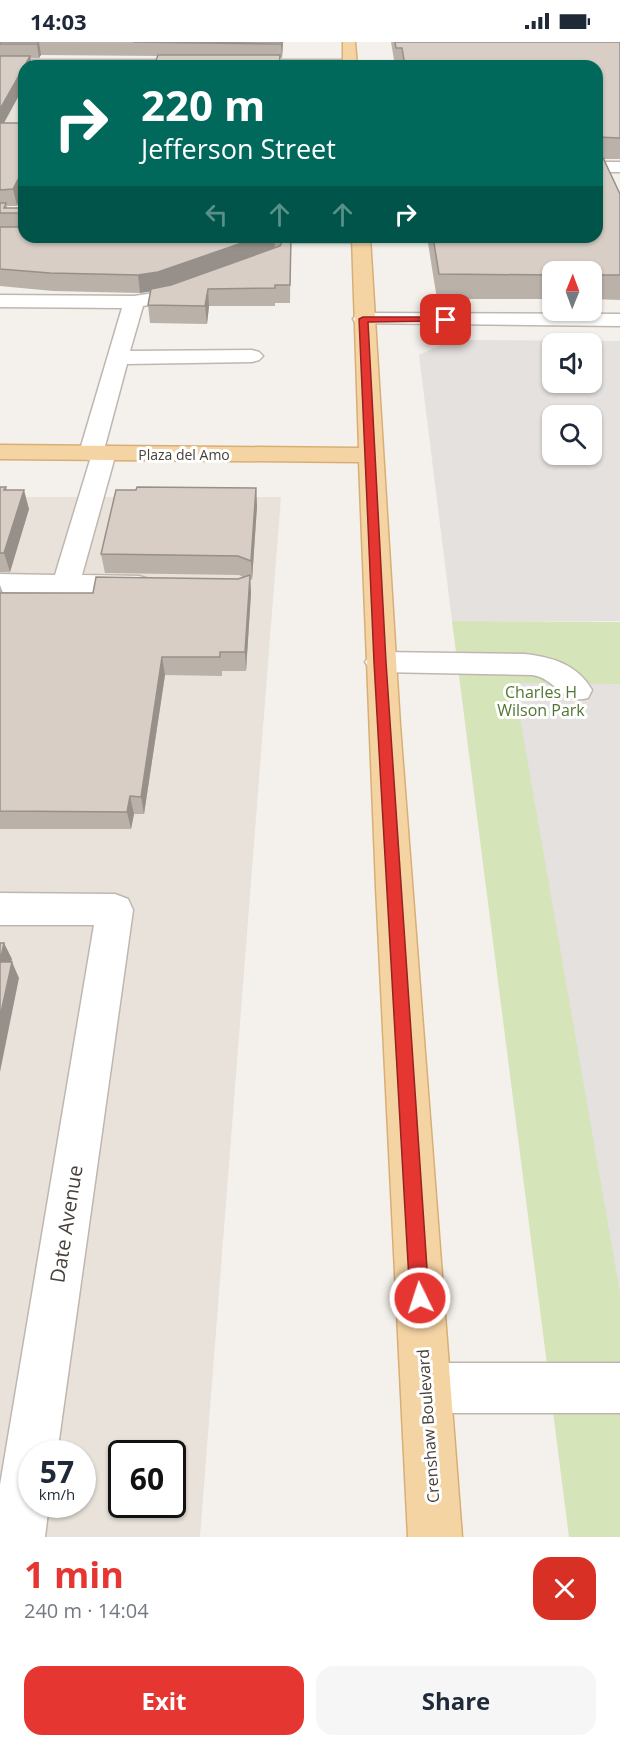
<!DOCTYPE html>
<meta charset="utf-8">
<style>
body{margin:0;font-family:"Open Sans",sans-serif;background:#f6f6f7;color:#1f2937;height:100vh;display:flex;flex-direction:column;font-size:22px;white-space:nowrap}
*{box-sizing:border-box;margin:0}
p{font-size:20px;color:#747a83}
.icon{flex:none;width:33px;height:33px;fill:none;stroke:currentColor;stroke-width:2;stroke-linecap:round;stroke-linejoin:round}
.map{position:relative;height:1495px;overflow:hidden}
.details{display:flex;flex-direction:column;background:#fff;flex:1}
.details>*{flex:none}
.hud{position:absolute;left:18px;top:18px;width:585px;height:183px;border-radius:18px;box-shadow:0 2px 4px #0004;background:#00695c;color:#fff;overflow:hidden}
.needle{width:39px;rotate:1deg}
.controls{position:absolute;left:542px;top:219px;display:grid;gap:12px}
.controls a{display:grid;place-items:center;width:60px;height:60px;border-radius:12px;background:#fff;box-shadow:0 2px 4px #0004;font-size:30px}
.speed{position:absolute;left:18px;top:1398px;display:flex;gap:12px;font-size:30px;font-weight:700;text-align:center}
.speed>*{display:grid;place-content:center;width:78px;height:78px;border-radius:50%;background:#fff;box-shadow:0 2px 4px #0004;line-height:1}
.speed small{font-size:15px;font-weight:400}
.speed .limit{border:3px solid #111;border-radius:9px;background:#fff;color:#111}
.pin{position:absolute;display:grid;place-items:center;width:51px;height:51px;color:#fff;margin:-26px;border-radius:12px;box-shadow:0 3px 9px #0006}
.me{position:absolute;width:66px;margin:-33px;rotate:356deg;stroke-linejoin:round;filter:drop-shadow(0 0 4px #0008)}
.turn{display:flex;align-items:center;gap:21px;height:126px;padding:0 24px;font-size:27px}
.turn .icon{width:78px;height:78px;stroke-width:2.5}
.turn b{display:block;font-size:42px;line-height:51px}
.lanes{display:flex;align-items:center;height:57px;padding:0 24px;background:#0003;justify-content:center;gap:30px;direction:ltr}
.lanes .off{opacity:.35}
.round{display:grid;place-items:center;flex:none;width:63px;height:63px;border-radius:18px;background:#f6f6f7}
.head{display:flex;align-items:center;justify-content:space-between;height:102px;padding:0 24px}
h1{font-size:36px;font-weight:700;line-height:45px;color:#e63632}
.action{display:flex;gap:12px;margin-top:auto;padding:12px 24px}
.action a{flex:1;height:69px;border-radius:18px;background:#e63632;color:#fff;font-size:24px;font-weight:700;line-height:69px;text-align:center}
.action a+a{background:#f6f6f7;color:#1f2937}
.status{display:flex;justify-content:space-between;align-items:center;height:42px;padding:0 30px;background:#fff;direction:ltr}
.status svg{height:16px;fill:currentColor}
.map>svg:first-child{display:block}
.residential{fill:#e8e2da;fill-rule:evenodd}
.green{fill:#d6e4b9}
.parking{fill:#e4e1df;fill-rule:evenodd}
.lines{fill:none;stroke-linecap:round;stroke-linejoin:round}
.minor-casing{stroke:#bfb7af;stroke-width:3}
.major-casing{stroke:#d9ae75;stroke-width:3}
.minor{fill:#fff;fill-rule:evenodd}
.major{fill:#f5d4a4;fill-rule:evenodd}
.wall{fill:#bab1a9}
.shaded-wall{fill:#97908a}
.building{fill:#d8cec5;stroke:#97908a;stroke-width:1.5}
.route{fill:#e63632;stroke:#962320;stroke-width:1.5}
.labels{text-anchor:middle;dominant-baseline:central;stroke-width:6;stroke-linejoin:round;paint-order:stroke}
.far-street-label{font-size:14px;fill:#48413a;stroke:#fff}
.park-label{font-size:16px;fill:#547532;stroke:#fff}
.street-label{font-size:16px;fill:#48413a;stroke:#fff}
.near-street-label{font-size:20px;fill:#48413a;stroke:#fff}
</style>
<div class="status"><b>14:03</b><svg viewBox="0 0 49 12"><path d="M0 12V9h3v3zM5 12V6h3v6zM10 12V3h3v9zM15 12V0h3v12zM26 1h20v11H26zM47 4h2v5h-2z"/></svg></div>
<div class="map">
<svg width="620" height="1495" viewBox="0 0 620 1495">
<rect width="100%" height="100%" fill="#f4f1ec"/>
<g class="residential">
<polygon points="0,26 24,26 24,71 0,113"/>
<path d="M0,455H281L200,1495H0ZM32,1412H82V1462H32ZM122,1412H172V1462H122Z"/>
</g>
<polygon class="green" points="452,579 620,580 620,1495 569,1495"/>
<g class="parking">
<path d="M453,298L620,299V579H452L419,313ZM552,302H591V340H552ZM552,374H591V412H552Z"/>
<polygon points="514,641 620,642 620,1251"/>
</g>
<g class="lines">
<g class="minor-casing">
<g id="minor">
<polygon points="0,18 350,18 357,22 355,24 0,26"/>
<rect x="597" y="120" width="23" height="10"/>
<polygon points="237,195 370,195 367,199 361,200 246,200 240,199"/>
<polygon points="193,238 200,240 203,244 200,248 172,259 143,264 130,309 252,308 259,310 263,314 259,318 252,320 127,322 105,404 112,406 116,411 82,533 139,534 149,537 153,543 149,549 139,552 0,550 0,532 55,533 90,418 83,416 79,411 122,266 0,265 0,253 134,254 161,250"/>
<polygon points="363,271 620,272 620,284 356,281 353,277 356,273"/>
<path d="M380,610L524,612C552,615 577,622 592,648L588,656C561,663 558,638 533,633L380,630L370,627L365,620L370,613Z"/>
<polygon points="0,851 115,852 128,857 133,868 57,1412 32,1412 32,1462 49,1462 45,1495 0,1495 0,1443 94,883 0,883"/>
<polygon points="426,1321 620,1321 620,1371 426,1371 409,1363 401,1346 409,1329"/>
</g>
</g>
<g class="major-casing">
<g id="major">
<polygon points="343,0 355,0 357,24 343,24"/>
<polygon points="352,195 370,195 400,683 462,1495 408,1495 376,845 359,420 0,417 0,403 359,406"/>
</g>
</g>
<use href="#minor" class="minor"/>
<use href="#major" class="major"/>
</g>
<g class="wall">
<polygon points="0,0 283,0 282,16 280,16 280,24 154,24 158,14 41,13 39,16 30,16 24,24 24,44 4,81 17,164 7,164 7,166 24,166 24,195 291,195 290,261 275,261 275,264 209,264 207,282 150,281 148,263 151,249 140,251 53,249 0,244"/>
<polygon points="391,0 620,0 620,117 604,117 620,152 620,258 591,257 591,230 552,230 552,257 437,257 427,195 597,195 597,24 395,24"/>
<polygon points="0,445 6,445 7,448 29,467 10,530 0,530"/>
<polygon points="256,446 257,464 252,538 250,537 251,551 246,629 222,629 222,634 165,633 144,772 134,772 131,787 0,787 0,543 3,551 93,551 238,537 243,535 239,533 105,531 101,512"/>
</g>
<g class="shaded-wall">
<polygon points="38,0 39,0 41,13 39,16 37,2"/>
<polygon points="282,0 283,0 282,16 281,2"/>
<polygon points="30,14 32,24 24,24"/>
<polygon points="24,25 24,44 0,88 0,67"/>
<polygon points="24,126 24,149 17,164 13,147"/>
<polygon points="259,195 274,195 275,207 160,248 140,251 138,233"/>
<polygon points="208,247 209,264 207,282 205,264"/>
<polygon points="256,446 257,464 252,538 251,519"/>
<polygon points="24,448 29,467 10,530 4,511"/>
<polygon points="250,533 251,551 246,629 245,610"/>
<polygon points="162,615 165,633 144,772 141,755"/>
<polygon points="130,754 134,772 131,787 127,770"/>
<polygon points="4,901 12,917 8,936 0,920"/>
<polygon points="12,920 19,936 0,1030 0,975"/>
</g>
<g class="building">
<polygon points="0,0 38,0 37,2 0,2"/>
<polygon points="133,0 282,0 281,2"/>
<polygon points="395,0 620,0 620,96 597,95 597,24 405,24 402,6 396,6"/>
<polygon points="158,13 280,13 279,24 154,24"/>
<polygon points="0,14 30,14 0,67"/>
<polygon points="0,81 24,81 24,126 13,147 0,148"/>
<polygon points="597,103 620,152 620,233 591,233 591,230 552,230 552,233 439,232 433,195 597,195"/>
<polygon points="0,161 6,161 4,166 24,166 24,176 23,176 20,171 0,171"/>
<polygon points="0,185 24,185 24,195 259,195 158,230 138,233 50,231 0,227"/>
<polygon points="282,195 291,195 290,243 275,243 275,246 208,247 205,264 148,263 151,247 171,243 280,204 284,196"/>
<polygon points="0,445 6,445 4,448 24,448 4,511 0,511"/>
<polygon points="137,445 256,446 251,519 238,514 101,512 116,448 136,448"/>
<polygon points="250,533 245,610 220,610 220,615 162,615 141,755 130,754 127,770 0,769 0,551 93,551 96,535 238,537"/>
<polygon points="0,901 4,901 0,920 12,920 0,975"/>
</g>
<polygon class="route" points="446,275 449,276 449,279 368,280 386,620 429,1256 427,1263 420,1266 413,1263 410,1256 374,620 359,277 363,275"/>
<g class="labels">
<g class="far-street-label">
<text x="184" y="412">Plaza del Amo</text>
</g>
<g class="park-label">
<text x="541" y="650">Charles H<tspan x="541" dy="18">Wilson Park</tspan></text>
</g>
<g class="street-label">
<text transform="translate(428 1384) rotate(-94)">Crenshaw Boulevard</text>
</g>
<g class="near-street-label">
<text transform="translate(66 1182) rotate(-81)">Date Avenue</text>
</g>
</g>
</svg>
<div class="controls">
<a><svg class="needle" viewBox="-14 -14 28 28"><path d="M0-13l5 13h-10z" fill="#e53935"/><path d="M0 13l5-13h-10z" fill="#747a83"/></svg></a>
<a><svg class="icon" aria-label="sound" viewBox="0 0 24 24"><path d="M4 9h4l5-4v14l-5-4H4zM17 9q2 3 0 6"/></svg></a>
<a><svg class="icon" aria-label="search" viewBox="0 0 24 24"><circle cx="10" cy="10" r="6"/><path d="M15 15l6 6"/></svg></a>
</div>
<div class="speed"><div>57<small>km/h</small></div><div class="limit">60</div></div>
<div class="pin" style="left:446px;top:278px;background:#d93025"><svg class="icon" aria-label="arrive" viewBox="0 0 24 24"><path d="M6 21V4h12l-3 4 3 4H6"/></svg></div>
<svg class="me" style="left:420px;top:1256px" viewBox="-20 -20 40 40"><circle r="17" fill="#e63632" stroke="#fff" stroke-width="3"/><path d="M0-11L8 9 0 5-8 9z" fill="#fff"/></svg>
<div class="hud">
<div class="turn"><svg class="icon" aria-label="right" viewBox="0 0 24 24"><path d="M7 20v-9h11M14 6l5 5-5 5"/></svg><div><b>220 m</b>Jefferson Street</div></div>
<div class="lanes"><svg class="icon off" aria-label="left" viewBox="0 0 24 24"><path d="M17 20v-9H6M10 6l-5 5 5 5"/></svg><svg class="icon off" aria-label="ahead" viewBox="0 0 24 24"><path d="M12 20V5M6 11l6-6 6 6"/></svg><svg class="icon off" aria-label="ahead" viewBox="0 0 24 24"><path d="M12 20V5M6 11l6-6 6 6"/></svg><svg class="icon" aria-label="right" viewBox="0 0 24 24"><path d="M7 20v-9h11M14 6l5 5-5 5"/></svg></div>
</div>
</div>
<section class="details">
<div class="head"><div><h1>1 min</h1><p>240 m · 14:04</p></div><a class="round" style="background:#d93025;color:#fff"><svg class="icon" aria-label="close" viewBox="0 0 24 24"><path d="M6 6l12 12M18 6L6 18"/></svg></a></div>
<div class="action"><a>Exit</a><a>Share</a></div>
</section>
